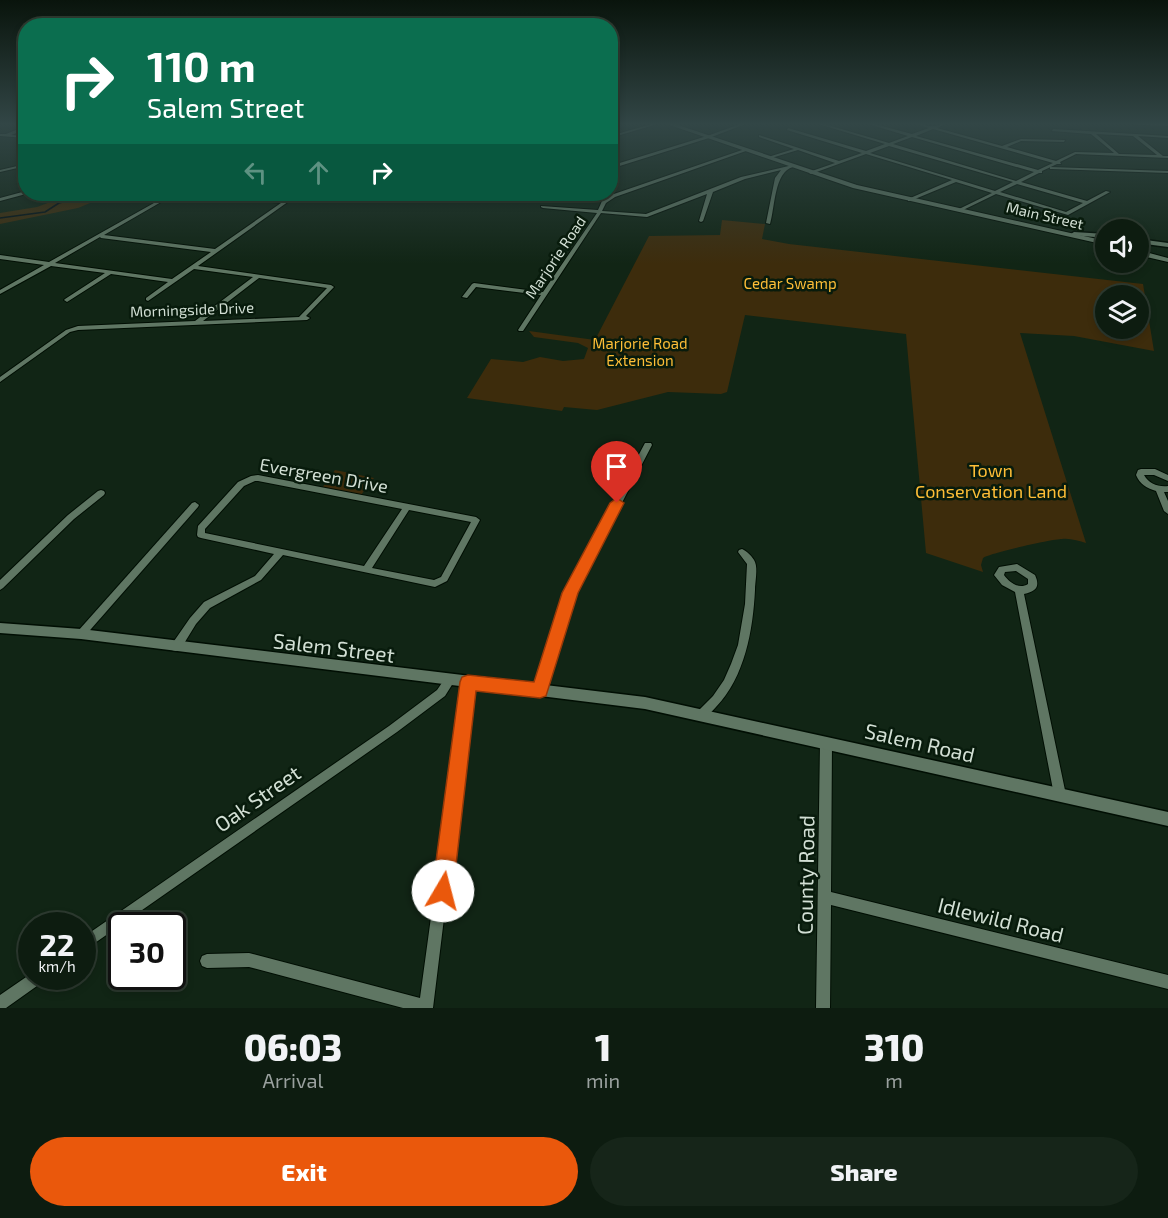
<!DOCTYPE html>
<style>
body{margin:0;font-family:"Exo 2",sans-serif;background:#162519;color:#f1f3f6;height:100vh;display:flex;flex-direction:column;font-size:22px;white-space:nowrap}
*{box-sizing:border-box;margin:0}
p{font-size:20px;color:#9aa19f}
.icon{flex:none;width:33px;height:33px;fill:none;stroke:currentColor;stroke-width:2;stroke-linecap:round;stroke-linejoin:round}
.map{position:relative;height:1008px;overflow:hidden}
.panel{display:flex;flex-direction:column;background:#0d1c10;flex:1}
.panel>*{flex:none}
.hud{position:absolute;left:18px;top:18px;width:600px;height:183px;border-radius:24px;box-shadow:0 3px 9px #0003,0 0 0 2px #2d3a30;background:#0b6e4f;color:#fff;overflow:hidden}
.buttons{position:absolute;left:1095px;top:219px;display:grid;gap:12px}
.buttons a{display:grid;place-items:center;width:54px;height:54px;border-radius:50%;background:#0d1c10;box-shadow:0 3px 9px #0003,0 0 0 2px #2d3a30;font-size:30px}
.speed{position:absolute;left:18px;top:912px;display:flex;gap:12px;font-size:30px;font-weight:700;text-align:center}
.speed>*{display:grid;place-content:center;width:78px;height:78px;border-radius:50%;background:#0d1c10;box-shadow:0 3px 9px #0003,0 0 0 2px #2d3a30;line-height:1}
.speed small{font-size:15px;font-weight:400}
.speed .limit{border:3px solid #111;border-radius:9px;background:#fff;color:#111}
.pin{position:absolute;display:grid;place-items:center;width:51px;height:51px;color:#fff;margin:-62px -26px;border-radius:50% 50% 50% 0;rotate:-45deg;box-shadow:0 0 6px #0007}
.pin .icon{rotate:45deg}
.me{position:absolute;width:66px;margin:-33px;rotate:8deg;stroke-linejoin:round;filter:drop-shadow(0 0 4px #0008)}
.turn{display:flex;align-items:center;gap:21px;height:126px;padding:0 30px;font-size:27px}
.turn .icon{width:78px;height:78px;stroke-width:2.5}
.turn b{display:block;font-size:42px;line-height:51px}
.lanes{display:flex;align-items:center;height:57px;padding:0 30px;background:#0003;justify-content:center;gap:30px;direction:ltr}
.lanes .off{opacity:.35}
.eta{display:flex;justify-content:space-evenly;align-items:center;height:102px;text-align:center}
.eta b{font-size:36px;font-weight:800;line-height:42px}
.action{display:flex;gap:12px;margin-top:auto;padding:12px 30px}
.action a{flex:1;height:69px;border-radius:36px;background:#ea580c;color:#fff;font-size:24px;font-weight:800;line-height:69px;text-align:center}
.action a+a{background:#162519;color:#f1f3f6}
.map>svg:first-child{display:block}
.green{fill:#3d2c0c;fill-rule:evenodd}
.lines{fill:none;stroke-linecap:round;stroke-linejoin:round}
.stream{stroke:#021015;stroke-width:1.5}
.minor-casing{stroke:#000e03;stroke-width:2}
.tertiary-casing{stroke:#000e03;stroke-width:3}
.secondary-casing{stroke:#000e03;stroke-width:2}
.minor{fill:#5f7663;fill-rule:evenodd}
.tertiary{fill:#5f7663;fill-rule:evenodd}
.secondary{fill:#5f7663;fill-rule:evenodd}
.route{fill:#ea580c;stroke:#983908;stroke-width:1.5}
.labels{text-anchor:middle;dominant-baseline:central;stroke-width:5;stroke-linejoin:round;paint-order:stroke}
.far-street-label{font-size:15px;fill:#d2dfd4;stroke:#081b0c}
.far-park-label{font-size:15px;fill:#febe37;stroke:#081b0c}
.park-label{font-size:18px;fill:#febe37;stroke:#081b0c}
.street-label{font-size:18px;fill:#d2dfd4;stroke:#081b0c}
.near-street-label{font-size:21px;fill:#d2dfd4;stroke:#081b0c}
</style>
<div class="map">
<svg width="1168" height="1008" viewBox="0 0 1168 1008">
<rect width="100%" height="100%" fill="#112515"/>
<g class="green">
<polygon points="72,194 112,194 78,208 0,224 0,213 37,207"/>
<path d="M722,220L765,224L762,239L789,244L1143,284L1154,351L1074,336L1020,333L1086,543C1079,541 1070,538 1062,539C1053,539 989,553 983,558L981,565L983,572L926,553L906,334L745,315L727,392L721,394L668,392L597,410L564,407L562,411L467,398L491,359L523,362L540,357L563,361L584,359L588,348L578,343L534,337L529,331L595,340L649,236L720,235ZM1106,296H1138V328H1106Z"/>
<polygon points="335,470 374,478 361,495 322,488"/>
</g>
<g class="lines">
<polyline class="stream" points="0,218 45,212 59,203 75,199 82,194"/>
<g class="minor-casing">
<g id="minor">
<polygon points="655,123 661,123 610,138 610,136"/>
<polygon points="743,123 748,123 709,138 610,169 610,166 707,136"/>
<path d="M815,123H821L889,143L908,136L865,123H871L912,134L929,128L914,123C921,123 927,127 934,126C939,126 942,123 948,123L937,128L1002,146L1021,139L1065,140L1064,142L1021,141L1007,147L1056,161L1075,152L1114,153L1091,134L1052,131L1053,129L1168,136V138L1138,136L1163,156H1168V158L1076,154L1060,162L1061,164H1057L1042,171V173H1039L1021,182L1087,201L1106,191L1110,192L1068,215L996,194L961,211L959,210V209L992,193L956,182L910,201H908V199L952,180L866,154L811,174L809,173V172L835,163L798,150L768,159V157L794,149L759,137V135L839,161L862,153L787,130L788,128L866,151L885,144ZM933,129L1053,163L1038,170L916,136ZM1096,134L1133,136L1157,155L1119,154ZM912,137L1034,172L1016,181L893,144ZM889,146L1013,182L995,191L870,153ZM1017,184L1083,203L1066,212L1000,192Z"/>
<polygon points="1123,123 1168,124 1168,126 1125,124"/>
<polygon points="26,126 26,129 11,135 26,136 26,138 0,136 0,134 6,134"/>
<path d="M745,149L746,151L615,197L606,203L602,211L646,214L741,177L793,165V167C774,172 775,208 770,224L766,223L775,178L781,170L745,179L713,192L703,221L701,222L699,221L707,194L647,217L601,213L523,331H519L518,330L541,295L476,287L467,298L462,297L472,284L474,283L543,292L597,213L543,208L541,207V206L598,210L602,201L611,195Z"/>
<polygon points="26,164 26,166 0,172 0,170"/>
<polygon points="1050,167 1168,171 1168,173 1052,169 1050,169"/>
<polygon points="26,191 26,194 0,201 0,198"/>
<path d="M170,194H175L104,235L215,249L281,203L212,195L210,194L285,201L295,194H299L198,266L331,285L334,287L306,316L310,318L307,320L78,330L70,332L0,382V377L66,330L78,326L195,321L253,277L194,269L148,301L146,300V298L168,282L111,274L67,302L64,300L65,299L105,273L51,266L0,294V290L44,265L0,259V255L49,262ZM100,237L101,238L211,252L172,279L55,263ZM259,278L327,288L299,317L203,321Z"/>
<polygon points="545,194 549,194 544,200 540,200 540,198"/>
<polygon points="645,443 651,443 652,445 575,593 545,690 544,693 540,694 536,693 535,690 565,593"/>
<path d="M1141,469H1155L1168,475V481L1154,475H1144C1149,484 1158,487 1168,486V492H1164L1168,501V514L1164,511L1156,491C1146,488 1140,484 1136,475L1138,470Z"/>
<path d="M258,475L476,517L480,520L447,581L435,587L283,555L261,580L210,608L196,624L180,650L176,651L172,650L171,647L172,644L190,618L204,602L255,576L274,554L201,538L198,537L197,535L198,526L238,482L251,476ZM255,481H258L402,509L364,566L205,533V529L244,486ZM409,510L471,522L441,577L434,580L372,568Z"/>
<polygon points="101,490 104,491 105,493 104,495 74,519 3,588 0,590 0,580 68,515 98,491"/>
<polygon points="195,502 199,505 198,507 84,637 81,638 78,637 76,634 78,631 192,503"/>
<path d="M742,549C747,551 753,557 755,562C758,569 755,582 755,590C753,630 745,677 716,707C712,711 708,716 702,719L698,717L697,714L698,711L713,696L724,680L731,664L738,645L745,604L747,564L738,552L739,550Z"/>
<path d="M1017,564L1035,575C1040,586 1037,591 1024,594L1066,795L1064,799L1060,801L1056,799L1054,795L1015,592L1002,585L994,575L999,567ZM1016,571L1028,579V584C1019,590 1009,582 1004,575L1005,572Z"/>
<polygon points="450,676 454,677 455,680 445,696 397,732 82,952 82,938 389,726 437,690 446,677"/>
<polygon points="468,678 472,679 473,682 433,1008 403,1008 249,967 207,968 202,966 200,961 202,956 207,954 249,953 420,998 463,682 464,679"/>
<polygon points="826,738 830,739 832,743 831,892 1168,975 1168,989 831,905 830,1008 816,1008 820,743 822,739"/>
<polygon points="32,973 32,976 46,976 44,981 6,1008 0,1008 0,995"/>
</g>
</g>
<g class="tertiary-casing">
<g id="tertiary">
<polygon points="1074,232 1106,234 1106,238 1072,235 1071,234"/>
<polygon points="1138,239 1168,243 1168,247 1138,243"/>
<polygon points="0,623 81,629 645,697 1168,812 1168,826 645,709 81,639 0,633"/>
</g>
</g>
<g class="secondary-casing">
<g id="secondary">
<polygon points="664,123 672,123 857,185 1106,241 1106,245 853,188"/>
<polygon points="1138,250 1168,258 1168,262 1138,255"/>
</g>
</g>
<use href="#minor" class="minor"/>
<use href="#tertiary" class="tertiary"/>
<use href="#secondary" class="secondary"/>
</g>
<linearGradient id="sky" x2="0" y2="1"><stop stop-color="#09140c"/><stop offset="0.47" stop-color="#324646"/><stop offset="1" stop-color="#324646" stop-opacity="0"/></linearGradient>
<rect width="1168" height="264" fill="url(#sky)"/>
<polygon class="route" points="617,498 624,503 578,593 546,696 540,698 476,691 453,891 450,898 443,901 435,898 432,891 460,682 462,677 468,675 534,682 562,593 610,503"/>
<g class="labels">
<g class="far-street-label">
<text transform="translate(1045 215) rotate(13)">Main Street</text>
<text transform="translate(555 257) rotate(-56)">Marjorie Road</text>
<text transform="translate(192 309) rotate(-2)">Morningside Drive</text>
</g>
<g class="far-park-label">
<text x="790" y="283">Cedar Swamp</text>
<text x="640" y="343">Marjorie Road<tspan x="640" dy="17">Extension</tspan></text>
</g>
<g class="park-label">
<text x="991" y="470">Town<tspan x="991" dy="21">Conservation Land</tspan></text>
</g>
<g class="street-label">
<text transform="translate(324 475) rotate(10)">Evergreen Drive</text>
</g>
<g class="near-street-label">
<text transform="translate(334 647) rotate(7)">Salem Street</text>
<text transform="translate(920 742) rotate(13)">Salem Road</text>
<text transform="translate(257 798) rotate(-35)">Oak Street</text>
<text transform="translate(805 875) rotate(-89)">County Road</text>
<text transform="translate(1001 919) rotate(14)">Idlewild Road</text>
</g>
</g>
</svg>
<div class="buttons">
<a><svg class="icon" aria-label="sound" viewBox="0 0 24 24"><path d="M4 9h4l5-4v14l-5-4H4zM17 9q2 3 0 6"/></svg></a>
<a><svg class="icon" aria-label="layers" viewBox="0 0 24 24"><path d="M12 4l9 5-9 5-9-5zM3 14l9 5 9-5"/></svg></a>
</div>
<div class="speed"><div>22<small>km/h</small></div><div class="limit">30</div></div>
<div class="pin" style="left:617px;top:503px;background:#d93025"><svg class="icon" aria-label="arrive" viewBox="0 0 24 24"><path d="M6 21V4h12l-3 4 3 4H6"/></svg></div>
<svg class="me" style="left:443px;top:891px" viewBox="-20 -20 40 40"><circle r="19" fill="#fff"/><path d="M0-13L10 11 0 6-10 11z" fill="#ea580c"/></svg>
<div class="hud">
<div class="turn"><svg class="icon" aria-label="right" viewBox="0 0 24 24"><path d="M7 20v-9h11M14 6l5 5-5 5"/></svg><div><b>110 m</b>Salem Street</div></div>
<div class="lanes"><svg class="icon off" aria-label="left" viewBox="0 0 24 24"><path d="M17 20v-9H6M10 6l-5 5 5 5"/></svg><svg class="icon off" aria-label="ahead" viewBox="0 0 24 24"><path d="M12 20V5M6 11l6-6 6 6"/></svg><svg class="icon" aria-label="right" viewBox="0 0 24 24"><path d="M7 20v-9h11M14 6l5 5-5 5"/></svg></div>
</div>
</div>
<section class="panel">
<div class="eta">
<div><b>06:03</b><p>Arrival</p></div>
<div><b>1</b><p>min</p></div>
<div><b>310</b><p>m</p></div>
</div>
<div class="action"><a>Exit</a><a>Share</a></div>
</section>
